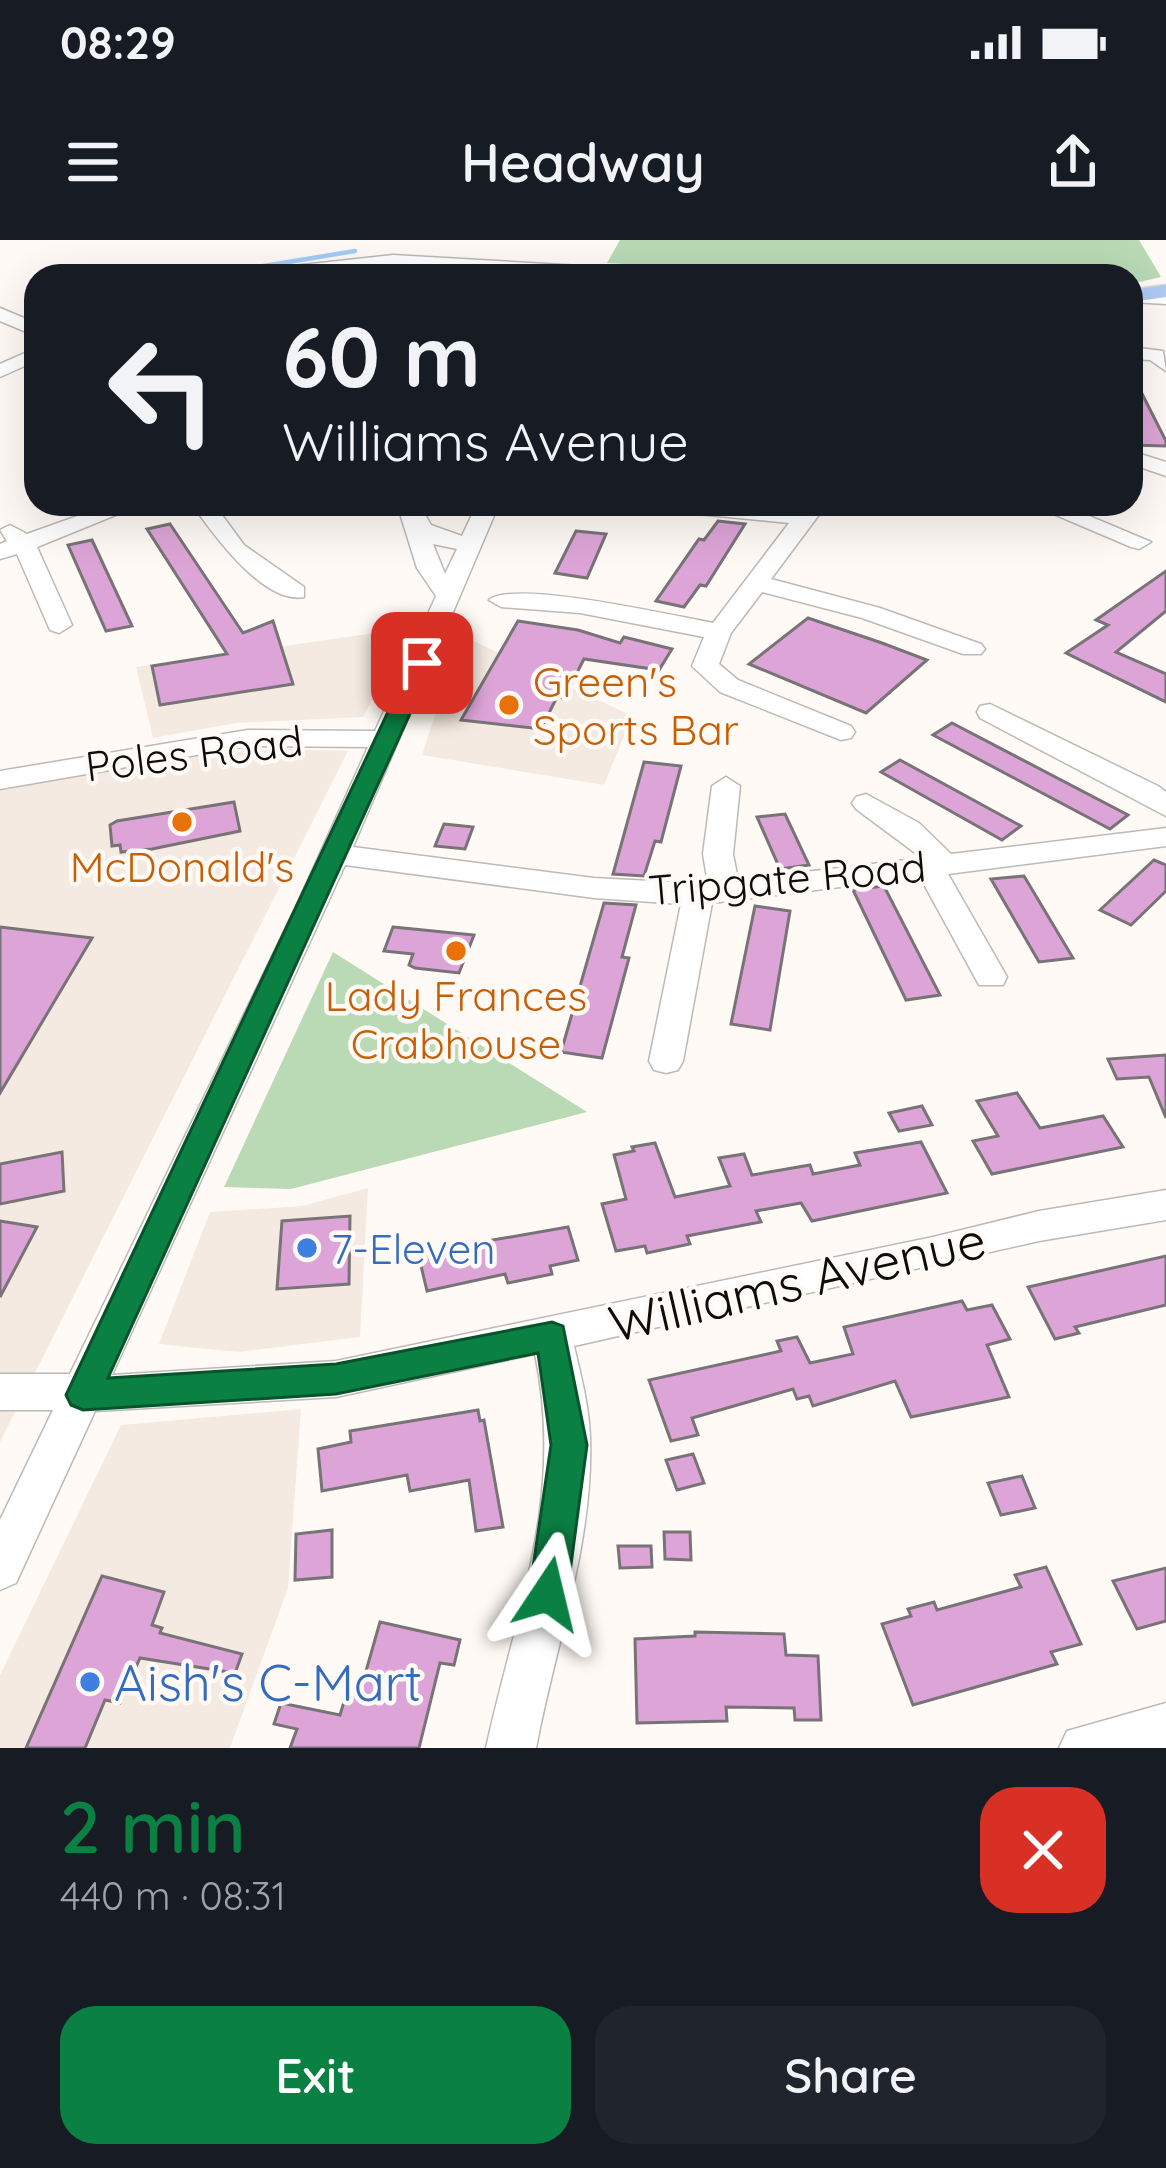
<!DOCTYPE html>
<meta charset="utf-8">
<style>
body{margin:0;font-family:Quicksand,sans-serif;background:#20242c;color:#f1f3f6;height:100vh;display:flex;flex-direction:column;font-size:45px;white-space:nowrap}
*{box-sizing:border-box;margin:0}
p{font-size:39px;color:#9ea1a6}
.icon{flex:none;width:66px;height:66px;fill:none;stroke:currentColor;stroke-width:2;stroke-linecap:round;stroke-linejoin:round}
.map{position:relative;height:1508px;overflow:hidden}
.panel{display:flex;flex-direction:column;background:#171b24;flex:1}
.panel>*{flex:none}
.banner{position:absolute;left:24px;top:24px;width:1119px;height:252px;border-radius:36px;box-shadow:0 12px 48px #0002;background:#171b24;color:#f1f3f6;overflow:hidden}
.pin{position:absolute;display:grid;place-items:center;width:102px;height:102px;color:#fff;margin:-51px;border-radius:24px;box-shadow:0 6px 18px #0006}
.me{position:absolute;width:132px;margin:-66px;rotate:10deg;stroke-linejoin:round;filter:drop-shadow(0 0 9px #0008)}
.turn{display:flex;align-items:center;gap:42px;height:252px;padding:0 60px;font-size:54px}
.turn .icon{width:156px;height:156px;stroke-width:2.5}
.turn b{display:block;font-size:84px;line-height:102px}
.round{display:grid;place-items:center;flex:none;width:126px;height:126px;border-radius:36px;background:#20242c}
.overview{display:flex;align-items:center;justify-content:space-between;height:204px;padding:0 60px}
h1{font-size:72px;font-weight:600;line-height:90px;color:#0b8043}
.action{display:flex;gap:24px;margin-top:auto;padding:24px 60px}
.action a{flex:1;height:138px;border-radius:36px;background:#0b8043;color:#fff;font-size:48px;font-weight:600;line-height:138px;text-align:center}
.action a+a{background:#20242c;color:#f1f3f6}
.status{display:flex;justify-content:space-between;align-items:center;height:84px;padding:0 60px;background:#171b24;direction:ltr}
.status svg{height:33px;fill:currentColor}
header{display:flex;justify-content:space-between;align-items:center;height:156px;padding:0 60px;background:#171b24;font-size:54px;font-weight:600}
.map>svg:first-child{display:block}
.built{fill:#f5eae1}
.green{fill:#b9dab5}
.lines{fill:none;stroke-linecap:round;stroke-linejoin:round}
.stream{stroke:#a4ccf7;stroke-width:4.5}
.building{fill:#dda5d7;stroke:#787377;stroke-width:3}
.minor-casing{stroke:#beb9b5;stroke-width:3}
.major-casing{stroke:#d8d8d8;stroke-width:3}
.minor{fill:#fff;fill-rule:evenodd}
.major{fill:#afcaf5;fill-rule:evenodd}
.route{fill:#0b8043;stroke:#07532c;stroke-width:3}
.food-dot{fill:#e8710a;stroke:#fffaf5;stroke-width:4.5}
.shop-dot{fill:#3f7fe0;stroke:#fffaf5;stroke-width:4.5}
.labels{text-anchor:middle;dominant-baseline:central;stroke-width:9;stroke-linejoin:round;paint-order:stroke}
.food-label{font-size:42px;fill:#c56008;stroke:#fffaf5}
.street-label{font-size:42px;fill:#0e0c0b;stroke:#fffaf5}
.shop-label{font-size:42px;fill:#366cbe;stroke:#fffaf5;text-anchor:start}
.near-street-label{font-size:51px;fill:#0e0c0b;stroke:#fffaf5}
.near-shop-label{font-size:51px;fill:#366cbe;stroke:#fffaf5;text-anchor:start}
</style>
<div class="status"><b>08:29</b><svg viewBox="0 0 49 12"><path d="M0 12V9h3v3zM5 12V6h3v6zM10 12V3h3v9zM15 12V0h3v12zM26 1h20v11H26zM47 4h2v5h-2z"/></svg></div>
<header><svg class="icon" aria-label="menu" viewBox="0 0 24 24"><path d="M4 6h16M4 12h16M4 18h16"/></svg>Headway<svg class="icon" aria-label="share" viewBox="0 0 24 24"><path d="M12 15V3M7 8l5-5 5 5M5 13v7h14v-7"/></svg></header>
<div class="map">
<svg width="1166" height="1508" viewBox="0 0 1166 1508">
<rect width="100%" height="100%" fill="#fffaf5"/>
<g class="built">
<polygon points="410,388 363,477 236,483 153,498 136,427"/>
<polygon points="461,395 632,476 604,545 422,515"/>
<polygon points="291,509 348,511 0,1202 0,547 213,513"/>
<polygon points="368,948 360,1097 238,1112 159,1104 210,972 302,966"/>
<polygon points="301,1169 288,1348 230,1508 0,1508 0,1435 121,1185"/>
</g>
<g class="green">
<polygon points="620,0 1139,0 1161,37 1131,44 1131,36 822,36 607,23"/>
<polygon points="333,712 587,872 291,949 224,947"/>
</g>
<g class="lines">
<polyline class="stream" points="203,36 355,11"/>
</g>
<g class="building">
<polygon points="1131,132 1166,201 1166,206 1131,205"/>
<polygon points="718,281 745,284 706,346 700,345 684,367 656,361 699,299 704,300"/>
<polygon points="170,284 243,393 273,381 293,444 160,465 152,426 227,414 147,289"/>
<polygon points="576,291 606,294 587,338 555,333"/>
<polygon points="92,300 132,386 106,391 68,305"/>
<polygon points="1166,331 1166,371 1116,412 1166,434 1166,462 1066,413 1108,385 1096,380"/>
<polygon points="808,378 882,403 927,420 866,473 749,424"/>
<polygon points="518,381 578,390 620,403 624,397 672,409 659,430 584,419 564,458 557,457 541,489 461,480"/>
<polygon points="952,483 1128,575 1110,589 933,495"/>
<polygon points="900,520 1021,586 1002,600 881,532"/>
<polygon points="644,522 681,526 661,602 655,601 644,636 613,634"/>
<polygon points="234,562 240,591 152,609 121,612 120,605 112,606 110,585 117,581"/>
<polygon points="785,574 809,625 780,629 757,577"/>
<polygon points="444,584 473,587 465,609 435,606"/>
<polygon points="1154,620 1166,625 1166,651 1131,685 1100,670"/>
<polygon points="1024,636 1073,718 1039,722 991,639"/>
<polygon points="883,646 886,650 940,755 906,760 853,650"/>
<polygon points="604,663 636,665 622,717 629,718 602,818 561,812"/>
<polygon points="755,666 790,671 770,790 731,784"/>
<polygon points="0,687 92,698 0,853"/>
<polygon points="393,687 474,695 459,733 415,728 409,725 413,714 384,711"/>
<polygon points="1166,815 1166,878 1149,837 1117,839 1108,819"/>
<polygon points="1017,853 1040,888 1103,876 1123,907 992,934 973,901 998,896 977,861"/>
<polygon points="922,866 932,885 899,891 889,873"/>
<polygon points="921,902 947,953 812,981 801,963 756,971 761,982 687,996 690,1004 647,1013 645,1006 616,1011 602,964 626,959 614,915 634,911 632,907 655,903 675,957 730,946 719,918 744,914 752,935 810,925 813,934 860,925 855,913"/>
<polygon points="62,912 64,951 0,964 0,924"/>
<polygon points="350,976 349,1044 277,1049 282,981"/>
<polygon points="0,981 37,987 0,1057"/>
<polygon points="568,987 578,1020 550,1026 552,1034 508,1043 505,1034 427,1051 418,1013"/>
<polygon points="1166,1016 1166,1065 1075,1087 1079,1093 1055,1099 1028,1047"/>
<polygon points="962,1061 967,1070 992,1065 1010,1099 987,1105 1009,1157 911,1177 895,1141 813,1166 809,1156 797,1159 793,1149 692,1178 698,1195 671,1201 649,1140 781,1111 777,1101 797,1097 810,1123 853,1114 844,1087"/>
<polygon points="478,1170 480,1181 484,1180 503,1287 476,1291 469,1240 410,1251 407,1235 322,1251 318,1209 351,1202 350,1191"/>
<polygon points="693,1214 704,1243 677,1250 666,1220"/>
<polygon points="1022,1236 1035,1268 1001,1275 988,1243"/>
<polygon points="332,1290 332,1337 295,1340 296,1294"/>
<polygon points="664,1292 690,1292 691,1320 665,1319"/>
<polygon points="618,1306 651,1306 652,1327 620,1328"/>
<polygon points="1046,1327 1081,1404 1051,1412 1057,1424 913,1465 882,1384 911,1376 908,1369 934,1362 937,1370 1021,1347 1015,1335"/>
<polygon points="1166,1328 1166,1381 1137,1389 1113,1341"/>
<polygon points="102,1336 164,1352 152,1385 162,1388 160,1393 242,1414 235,1433 140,1418 120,1463 105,1460 85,1508 26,1508"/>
<polygon points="380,1382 460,1400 454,1425 440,1423 419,1508 290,1508 297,1489 274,1484 281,1463 340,1475 350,1442 362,1445"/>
<polygon points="695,1392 784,1394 786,1415 818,1416 821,1480 795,1480 794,1468 726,1467 727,1481 637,1483 635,1399 695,1396"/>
</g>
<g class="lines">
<g class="minor-casing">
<g id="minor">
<path d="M393,15L666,31L675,36C582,36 489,25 396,25C343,25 291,36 238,36L247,31Z"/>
<polygon points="1131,52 1166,54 1166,64 1131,62"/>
<polygon points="0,68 36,83 36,96 0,81"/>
<polygon points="1131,107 1163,111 1166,131 1150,120 1131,119"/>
<polygon points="36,108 36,121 0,137 0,124"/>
<polygon points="1131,211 1166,222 1166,236 1131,224"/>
<polygon points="111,264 143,264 37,307 72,385 59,393 50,390 17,314 0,319 0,304 7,301 0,290 10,285 27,294"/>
<path d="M192,264H214L244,305L304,347V357C264,365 212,293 192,264Z"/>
<path d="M397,264H419L431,285L462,296L477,264H499L353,607L594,638L708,644L703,614L712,546L726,537L740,546L733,614L738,640L922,618L856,569L852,563L856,557L866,554L919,583L951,614L1166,588V606L948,634L1007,737L1003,745H979L920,637L712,663L683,821L678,830L666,833L654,830L649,821L681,664L594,658L345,625L112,1135L336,1121L933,997L1039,971L1166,950V980L1039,1001L574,1106C581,1136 589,1166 590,1197C594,1302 555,1406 536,1508H486C516,1371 565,1257 535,1114L336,1157L95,1171L16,1343L0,1350V1280L53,1170H0V1134H70L294,671L368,507L248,506L0,549V531L248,490L375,491L436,356L417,328ZM433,304L457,309L445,334Z"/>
<path d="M655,264H733L799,271L804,264H827L771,339L880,368L981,404L985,409L981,414H963L862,378L762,352L731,393L719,424L738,440L851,486L855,492L851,498L841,500L720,452L692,426L704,397L580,373L501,367L489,360C512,339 675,376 713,383L789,283L666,271Z"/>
<polygon points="1030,264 1061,264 1151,302 1139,309 1131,307"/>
<polygon points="990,464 1158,546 1166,552 1166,576 980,478 977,472 980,466"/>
<polygon points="1166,1463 1166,1508 1059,1508 1067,1491"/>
</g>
</g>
<g class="major-casing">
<polygon id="major" points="1166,45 1166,57 1131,62 1131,50"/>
</g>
<use href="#minor" class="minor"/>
<use href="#major" class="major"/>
</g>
<polygon class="route" points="422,416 433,423 108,1138 336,1124 552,1082 563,1086 587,1205 567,1354 561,1367 548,1372 534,1367 529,1354 551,1205 538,1113 336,1154 83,1170 71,1165 66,1155 411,423"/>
<g class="food-dot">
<circle cx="509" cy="465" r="12"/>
<circle cx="182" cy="582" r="12"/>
<circle cx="456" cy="711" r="12"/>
</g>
<g class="shop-dot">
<circle cx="307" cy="1008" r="12"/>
<circle cx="90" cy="1442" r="12"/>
</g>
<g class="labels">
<g class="food-label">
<text x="533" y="441" text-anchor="start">Green's<tspan x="533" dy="48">Sports Bar</tspan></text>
<text x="182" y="626">McDonald's</text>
<text x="456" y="755">Lady Frances<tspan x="456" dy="48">Crabhouse</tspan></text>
</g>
<g class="street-label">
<text transform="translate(194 513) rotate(-7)">Poles Road</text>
<text transform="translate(787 638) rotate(-5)">Tripgate Road</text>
</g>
<g class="shop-label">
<text x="331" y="1008">7-Eleven</text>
</g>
<g class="near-street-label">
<text transform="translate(797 1041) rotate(-13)">Williams Avenue</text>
</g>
<g class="near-shop-label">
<text x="114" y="1442">Aish's C-Mart</text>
</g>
</g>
</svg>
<div class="pin" style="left:422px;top:423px;background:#d93025"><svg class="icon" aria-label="arrive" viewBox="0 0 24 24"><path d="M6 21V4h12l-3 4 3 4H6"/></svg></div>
<svg class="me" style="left:548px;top:1354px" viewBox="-20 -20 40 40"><path d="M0-17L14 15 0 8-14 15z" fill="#0b8043" stroke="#fff" stroke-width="4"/></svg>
<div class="banner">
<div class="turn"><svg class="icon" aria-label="left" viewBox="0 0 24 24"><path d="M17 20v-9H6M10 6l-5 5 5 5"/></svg><div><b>60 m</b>Williams Avenue</div></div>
</div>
</div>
<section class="panel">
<div class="overview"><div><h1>2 min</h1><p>440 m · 08:31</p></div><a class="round" style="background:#d93025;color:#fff"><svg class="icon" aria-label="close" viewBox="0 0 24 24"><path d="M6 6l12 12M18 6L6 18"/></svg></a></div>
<div class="action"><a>Exit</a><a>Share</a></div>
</section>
